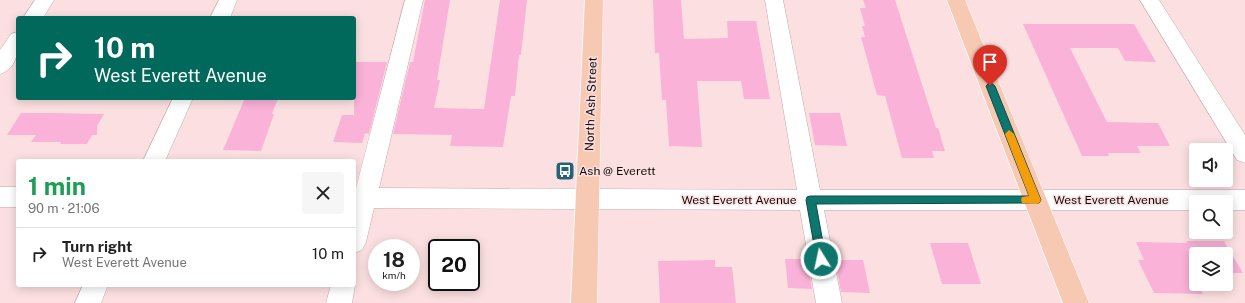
<!DOCTYPE html>
<meta charset="utf-8">
<style>
body{margin:0;font-family:"Public Sans",sans-serif;background:#f6f6f6;color:#222;height:100vh;display:flex;flex-direction:column;font-size:15px;white-space:nowrap}
*{box-sizing:border-box;margin:0}
p{font-size:13px;color:#767676}
.icon{flex:none;width:22px;height:22px;fill:none;stroke:currentColor;stroke-width:2;stroke-linecap:round;stroke-linejoin:round}
.map{position:relative;flex:1;overflow:hidden}
.details{position:absolute;left:16px;top:159px;width:340px;height:128px;display:flex;flex-direction:column;background:#fff;border-radius:4px;box-shadow:0 2px 10px #0003}
.details>*{flex:none}
.guide{position:absolute;left:16px;top:16px;width:340px;height:84px;border-radius:4px;box-shadow:0 2px 10px #0003;background:#00695c;color:#fff;overflow:hidden}
.controls{position:absolute;left:1189px;top:143px;display:grid;gap:8px}
.controls a{display:grid;place-items:center;width:44px;height:44px;border-radius:4px;background:#fff;box-shadow:0 2px 10px #0003;font-size:20px}
.speed{position:absolute;left:368px;top:239px;display:flex;gap:8px;font-size:20px;font-weight:700;text-align:center}
.speed>*{display:grid;place-content:center;width:52px;height:52px;border-radius:50%;background:#fff;box-shadow:0 2px 10px #0003;line-height:1}
.speed small{font-size:10px;font-weight:400}
.speed .limit{border:2px solid #111;border-radius:6px;background:#fff;color:#111}
.pin{position:absolute;display:grid;place-items:center;width:34px;height:34px;color:#fff;margin:-41px -17px;border-radius:50% 50% 50% 0;rotate:-45deg;box-shadow:0 0 4px #0007}
.pin .icon{rotate:45deg}
.me{position:absolute;width:44px;margin:-22px;rotate:350deg;stroke-linejoin:round;filter:drop-shadow(0 0 3px #0008)}
.turn{display:flex;align-items:center;gap:14px;height:84px;padding:0 12px;font-size:18px}
.turn .icon{width:52px;height:52px;stroke-width:2.5}
.turn b{display:block;font-size:28px;line-height:34px}
.round{display:grid;place-items:center;flex:none;width:42px;height:42px;border-radius:4px;background:#f6f6f6}
.summary{display:flex;align-items:center;justify-content:space-between;height:68px;padding:0 12px}
h1{font-size:24px;font-weight:700;line-height:30px;color:#1e9e55}
ul{padding:0;list-style:none}
li{display:flex;align-items:center;gap:12px;height:52px;padding:0 12px;border-top:1px solid #e0e0e0}
li div{flex:1}
li b{display:block;font-size:15px}
li em{font-style:normal}
.map>svg:first-child{display:block}
.building{fill:#fbb2d8}
.lines{fill:none;stroke-linecap:round;stroke-linejoin:round}
.minor-casing{stroke:#c3a9aa;stroke-width:1}
.major-casing{stroke:#fff;stroke-width:1}
.minor{fill:#fff;fill-rule:evenodd}
.major{fill:#f7c8b2;fill-rule:evenodd}
.route{fill:#0f766e;stroke:#0a4d48}
.slow{fill:#f59e0b}
.labels{text-anchor:middle;dominant-baseline:central;stroke-width:3;stroke-linejoin:round;paint-order:stroke}
.street-label{font-size:12px;fill:#120a0a;stroke:#fce0e1}
.poi-label{font-size:12px;fill:#120a0a;stroke:#fce0e1;text-anchor:start}
</style>
<div class="map">
<svg width="1245" height="303" viewBox="0 0 1245 303">
<rect width="100%" height="100%" fill="#fce0e1"/>
<g class="building">
<polygon points="425,0 450,0 437,80 440,80 434,108 484,109 500,0 527,0 521,55 519,55 515,96 511,96 503,147 450,146 452,135 393,134 410,62 413,62"/>
<polygon points="653,0 681,0 684,39 728,38 727,21 756,21 770,99 744,99 741,81 697,81 702,147 669,146 666,100 662,100 659,53 655,53"/>
<polygon points="863,0 895,0 936,128 938,128 945,151 932,151 934,158 902,158 885,96 877,95 861,37 865,37 862,26 865,26 860,8 866,8"/>
<polygon points="1023,24 1134,24 1156,62 1125,61 1118,48 1070,48 1107,122 1158,123 1170,146 1137,146 1141,153 1108,153 1109,156 1082,156"/>
<polygon points="354,62 387,62 369,134 365,133 362,143 333,142 342,115 354,115"/>
<polygon points="245,98 278,98 272,114 274,114 261,151 223,150"/>
<polygon points="21,113 49,113 104,114 97,126 97,135 92,135 87,144 60,144 61,142 31,142 36,135 7,135"/>
<polygon points="809,113 840,113 847,146 815,145"/>
<polygon points="1186,241 1224,241 1243,273 1226,273 1226,254 1196,254 1196,273 1192,273 1196,284 1198,284 1203,294 1154,293 1138,260 1144,260 1136,242 1187,243"/>
<polygon points="930,243 968,243 981,284 942,284"/>
<polygon points="785,259 807,259 812,289 788,288"/>
<polygon points="715,260 715,267 732,267 736,303 660,303 658,261"/>
<polygon points="835,260 863,260 870,293 841,292"/>
</g>
<g class="lines">
<g class="minor-casing">
<g id="minor">
<polygon points="35,0 54,0 43,18 23,18"/>
<polygon points="219,0 237,0 230,18 210,18"/>
<polygon points="405,0 423,0 379,188 797,190 765,0 783,0 820,190 1245,190 1245,210 1226,210 1226,202 1196,202 1196,210 824,210 842,303 816,303 800,210 374,208 366,242 362,250 354,253 354,188 356,188"/>
<polygon points="1140,0 1159,0 1245,135 1245,163 1237,160"/>
<path d="M18,32C18,48 19,68 0,74V50L11,34Z"/>
<polygon points="173,98 193,98 165,161 143,161"/>
<rect x="0" y="187" width="18" height="20"/>
<polygon points="354,282 355,285 352,303 326,303 331,285 354,285"/>
<polygon points="83,285 108,285 101,303 75,303"/>
</g>
</g>
<g class="major-casing">
<g id="major">
<polygon points="585,0 603,0 597,303 571,303"/>
<polygon points="947,0 965,0 1089,303 1063,303"/>
</g>
</g>
<use href="#minor" class="minor"/>
<use href="#major" class="major"/>
</g>
<polygon class="route" points="990,82 995,86 1041,200 1039,203 816,204 826,259 824,262 821,264 817,262 806,200 807,197 810,196 1029,196 986,86"/>
<polygon class="slow" points="1009,130 1014,134 1041,200 1039,203 1036,204 1022,203 1021,200 1022,197 1029,196 1005,134"/>
<defs>
<g id="bus-square" transform="scale(1)"><rect x="-9" y="-9" width="18" height="18" rx="4" fill="#236278" stroke="#fce0e1"/><path d="M-5-6H5V4H4V6H2V4H-2V6H-4V4H-5ZM-3.5-4V0h7V-4ZM-3.5 1.2v1.5H-2V1.2ZM2 1.2v1.5H3.5V1.2Z" fill="#fff"/></g>
</defs>
<g fill-rule="evenodd">
<use href="#bus-square" x="565" y="171"/>
</g>
<g class="labels">
<g class="street-label">
<text transform="translate(591 104) rotate(-88)">North Ash Street</text>
<text x="739" y="200">West Everett Avenue</text>
<text x="1111" y="200">West Everett Avenue</text>
</g>
<g class="poi-label">
<text x="579" y="171">Ash @ Everett</text>
</g>
</g>
</svg>
<div class="controls">
<a><svg class="icon" aria-label="sound" viewBox="0 0 24 24"><path d="M4 9h4l5-4v14l-5-4H4zM17 9q2 3 0 6"/></svg></a>
<a><svg class="icon" aria-label="search" viewBox="0 0 24 24"><circle cx="10" cy="10" r="6"/><path d="M15 15l6 6"/></svg></a>
<a><svg class="icon" aria-label="layers" viewBox="0 0 24 24"><path d="M12 4l9 5-9 5-9-5zM3 14l9 5 9-5"/></svg></a>
</div>
<div class="speed"><div>18<small>km/h</small></div><div class="limit">20</div></div>
<div class="pin" style="left:990px;top:86px;background:#d93025"><svg class="icon" aria-label="arrive" viewBox="0 0 24 24"><path d="M6 21V4h12l-3 4 3 4H6"/></svg></div>
<svg class="me" style="left:821px;top:259px" viewBox="-20 -20 40 40"><circle r="17" fill="#0f766e" stroke="#fff" stroke-width="3"/><path d="M0-11L8 9 0 5-8 9z" fill="#fff"/></svg>
<div class="guide">
<div class="turn"><svg class="icon" aria-label="right" viewBox="0 0 24 24"><path d="M7 20v-9h11M14 6l5 5-5 5"/></svg><div><b>10 m</b>West Everett Avenue</div></div>
</div>
<section class="details">
<div class="summary"><div><h1>1 min</h1><p>90 m · 21:06</p></div><a class="round"><svg class="icon" aria-label="close" viewBox="0 0 24 24"><path d="M6 6l12 12M18 6L6 18"/></svg></a></div>
<ul>
<li><svg class="icon" aria-label="right" viewBox="0 0 24 24"><path d="M7 20v-9h11M14 6l5 5-5 5"/></svg><div><b>Turn right</b><p>West Everett Avenue</p></div><em>10 m</em></li>
</ul>
</section>
</div>
